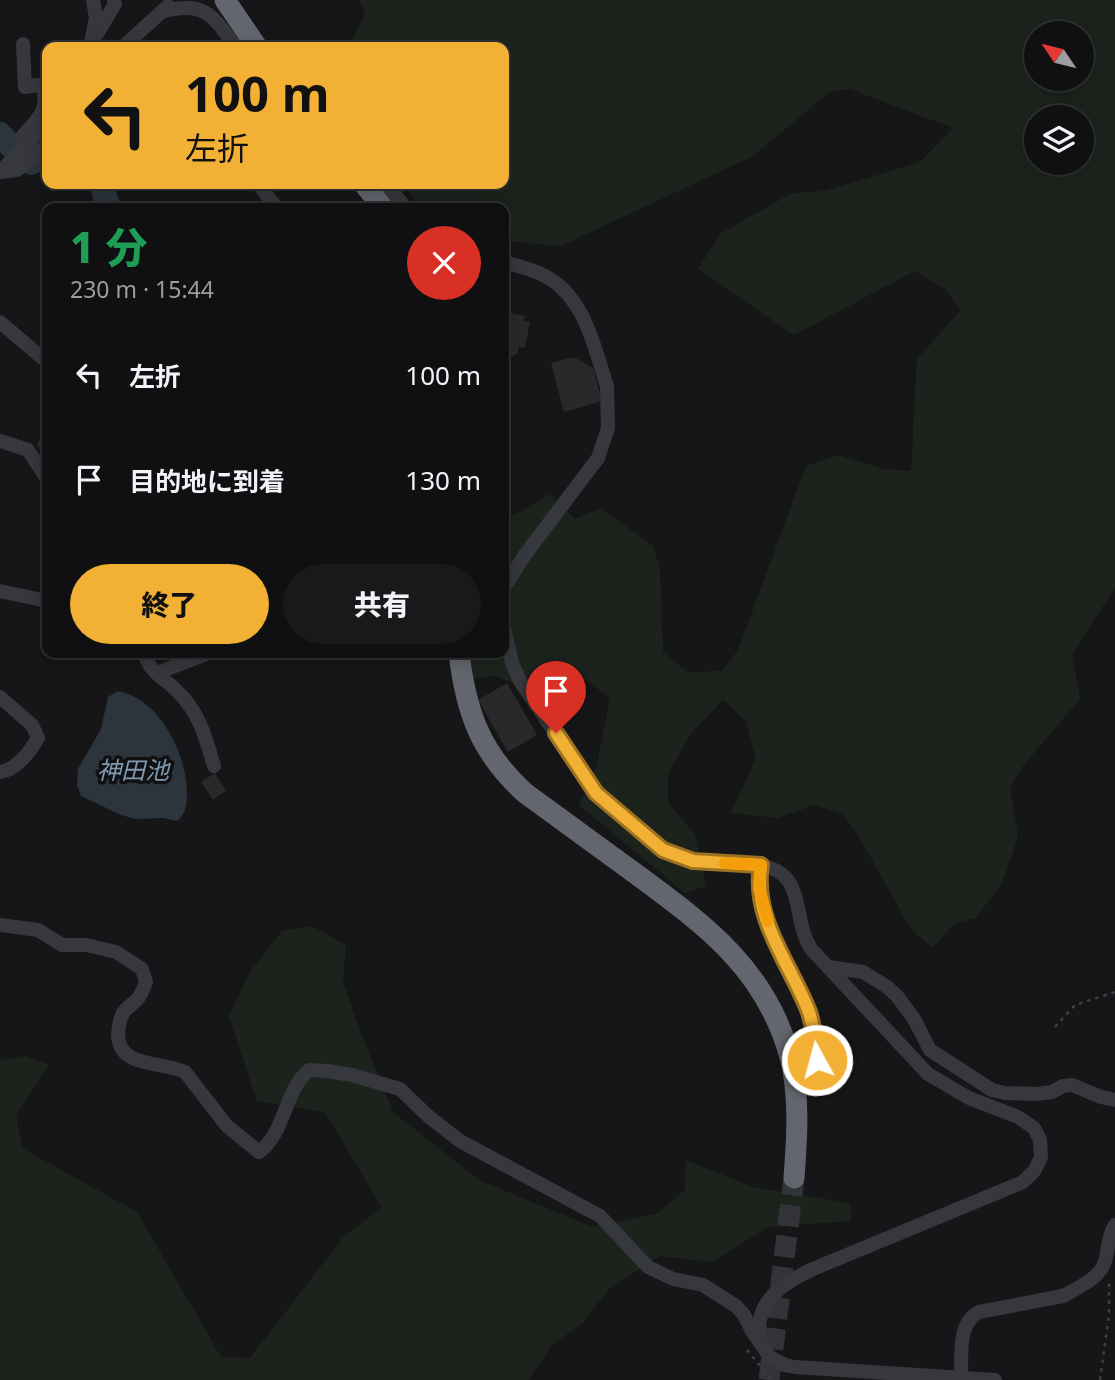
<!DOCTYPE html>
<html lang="ja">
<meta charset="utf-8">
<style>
body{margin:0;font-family:"Noto Sans","Noto Sans JP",sans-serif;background:#19191b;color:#f1f3f6;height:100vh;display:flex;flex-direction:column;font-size:26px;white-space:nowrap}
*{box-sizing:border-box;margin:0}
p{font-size:23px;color:#9c9d9f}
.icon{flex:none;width:38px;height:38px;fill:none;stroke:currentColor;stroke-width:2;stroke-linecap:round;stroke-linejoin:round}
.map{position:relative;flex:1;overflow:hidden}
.panel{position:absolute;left:42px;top:203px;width:467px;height:455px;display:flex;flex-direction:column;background:#101012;border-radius:14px;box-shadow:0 4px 18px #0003,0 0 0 2px #303032}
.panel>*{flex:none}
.top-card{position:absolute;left:42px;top:42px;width:467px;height:147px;border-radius:14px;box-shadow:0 4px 18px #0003,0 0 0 2px #303032;background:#f2b134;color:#111;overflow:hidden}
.needle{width:46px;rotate:305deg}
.buttons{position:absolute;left:1024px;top:21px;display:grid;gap:14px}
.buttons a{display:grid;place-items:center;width:70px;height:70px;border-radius:50%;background:#101012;box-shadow:0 4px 18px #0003,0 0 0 2px #303032;font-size:35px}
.pin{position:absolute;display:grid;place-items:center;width:60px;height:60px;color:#fff;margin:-72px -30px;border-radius:50% 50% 50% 0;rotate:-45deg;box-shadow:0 0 7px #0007}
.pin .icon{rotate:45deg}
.me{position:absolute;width:77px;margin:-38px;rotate:353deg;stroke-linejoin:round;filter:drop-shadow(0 0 5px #0008)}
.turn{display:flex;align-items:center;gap:24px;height:147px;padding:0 28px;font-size:32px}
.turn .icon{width:91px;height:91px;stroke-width:2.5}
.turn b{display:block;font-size:49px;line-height:60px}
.round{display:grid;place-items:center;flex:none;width:74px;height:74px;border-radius:37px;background:#19191b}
.headline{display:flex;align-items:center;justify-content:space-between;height:119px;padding:0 28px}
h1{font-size:42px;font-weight:800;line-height:52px;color:#1e9e55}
.button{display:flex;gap:14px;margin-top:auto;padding:14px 28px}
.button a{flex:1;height:80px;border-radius:42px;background:#f2b134;color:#111;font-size:28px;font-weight:800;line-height:80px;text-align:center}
.button a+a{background:#19191b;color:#f1f3f6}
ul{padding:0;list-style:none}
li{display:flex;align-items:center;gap:21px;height:105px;padding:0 28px}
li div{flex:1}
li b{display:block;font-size:26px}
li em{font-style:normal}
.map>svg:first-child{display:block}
.green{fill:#1c231d;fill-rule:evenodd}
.water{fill:#2c353c}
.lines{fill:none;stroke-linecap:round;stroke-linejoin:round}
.river{stroke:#2c353c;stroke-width:24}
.building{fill:#29292c}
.highway-tunnel{stroke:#333438;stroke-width:21;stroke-dasharray:21 10;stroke-linecap:butt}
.path{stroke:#3d3f44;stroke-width:2.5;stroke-dasharray:3.5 5;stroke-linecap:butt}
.minor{stroke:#37383d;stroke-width:14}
.highway{stroke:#63666e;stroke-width:21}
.route-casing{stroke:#9d7322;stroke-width:18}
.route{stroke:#f2b134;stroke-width:12}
.slow{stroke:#f59e0b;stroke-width:12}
.labels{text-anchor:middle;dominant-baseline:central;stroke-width:7;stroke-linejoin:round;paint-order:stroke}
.water-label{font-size:24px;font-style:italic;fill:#7f9bb3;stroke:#111113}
</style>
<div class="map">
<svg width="1115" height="1380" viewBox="0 0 1115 1380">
<rect width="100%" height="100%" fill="#161618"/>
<g class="green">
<path d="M359,0H1115V587L1072,655L1080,699L1023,766L1010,787L1018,837L1002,883L976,918L955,923L932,948L910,928L857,833L841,813L814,805L777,818L731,813L756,758L745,720L723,700L692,732L668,774V803L695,834L706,886L685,893L579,805L597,765L610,698L579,675L543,697L496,676L474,679L469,653H504V521L550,494L575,519L601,508L653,546L660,569L663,652L687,672L722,671L738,650L806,466L838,455L884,469L911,471L917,359L961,310L945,289L915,271L794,335L698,269L721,233L792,193L825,191L920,162L953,128L850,89L829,92L753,156L561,246L504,241V208H422L402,184H504V47H348L365,14ZM1036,33H1082V79H1036ZM1036,117H1082V163H1036Z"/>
<polygon points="312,926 346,945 343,981 361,1034 394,1113 479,1180 593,1227 658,1213 685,1190 686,1160 753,1187 850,1203 851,1221 768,1227 712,1262 659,1256 608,1290 582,1324 553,1344 528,1380 0,1380 0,1060 24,1056 49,1065 16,1115 22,1148 137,1212 221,1357 250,1358 345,1235 382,1208 325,1112 257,1101 229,1016 250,972 282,931"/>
</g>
<path class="water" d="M118,691C160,699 186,753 187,792C187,803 186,814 177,821L163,818L136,819L121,815L81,796L77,785L78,769L101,729L108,697Z"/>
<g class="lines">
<g class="river">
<polyline points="0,134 22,158 31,163 47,154"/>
<polyline points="101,184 109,208"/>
</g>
</g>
<g class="building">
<polygon points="504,312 525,316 524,321 530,322 525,348 519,347 517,354 504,360"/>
<polygon points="574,357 593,368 602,401 564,412 551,363"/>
<polygon points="44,432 47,438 47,458 44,460 37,445"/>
<polygon points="507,683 537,735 508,752 478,700"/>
<polygon points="215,773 226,791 213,800 201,782"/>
</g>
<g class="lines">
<polyline class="highway-tunnel" points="769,1380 794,1178"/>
<g class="path">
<polyline points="40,443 47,431"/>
<polyline points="1055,1027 1075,1005 1115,992"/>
<polyline points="747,1350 772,1380"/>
<polyline points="1100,1380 1109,1315 1109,1282"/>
</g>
<g class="minor">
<path d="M161,12C205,0 212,15 236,47"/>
<polyline points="97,34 115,4 114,0"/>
<path d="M23,44L25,87L38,85L43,88C49,112 37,119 22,137L27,145"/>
<polyline points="90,47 96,18 93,0"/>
<polyline points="123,47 168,6"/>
<polyline points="0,172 47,123"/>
<polyline points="1,172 17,170 47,145"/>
<polyline points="258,184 277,208"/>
<polyline points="386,184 406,208"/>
<path d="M504,262C518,266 533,269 545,276C585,297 594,347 607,386L608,428L598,458L524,556L504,588"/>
<polyline points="0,322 47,362"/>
<polyline points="0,441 28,450 47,479"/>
<polyline points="0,591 47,601"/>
<path d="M504,627L512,663L520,681L596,793L663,851C672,855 682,860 693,861C719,863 769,857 787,879C801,897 797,929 812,950L928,1074L969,1098L1018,1117L1034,1128L1040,1140L1041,1157L1035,1170L1023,1182L813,1269C782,1283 753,1303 760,1340"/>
<path d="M144,653C151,675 164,677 179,693C200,714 206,739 214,766"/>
<polyline points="157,673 209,653"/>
<path d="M0,697L32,725L38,738C30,752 16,770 0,772"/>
<path d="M761,865C756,896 769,926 780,954C792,984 848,1068 795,1088"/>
<path d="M0,925L38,930L62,945H86L116,952L142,969L146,982C144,987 142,993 139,997C135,1003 127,1007 123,1013C120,1019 118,1029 118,1035C119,1069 164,1061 185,1072L227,1126L259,1152C285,1134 284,1091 309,1070L327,1071L352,1075L400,1089L428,1116L460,1141L600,1216L648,1267L673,1279L703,1285L736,1306L744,1315L752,1331L770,1357L785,1365L795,1367L995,1380"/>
<polyline points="828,967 863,972 886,986 897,996 914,1019 930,1050 992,1090 1005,1093 1036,1094 1052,1092 1063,1086 1072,1085 1101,1097 1115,1100"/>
<path d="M961,1377C962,1356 957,1323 979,1312L1063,1296C1076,1289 1098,1279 1104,1264C1109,1251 1107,1237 1115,1225"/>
</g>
<g class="highway">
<polyline points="225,0 257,47"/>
<polyline points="364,184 383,208"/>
<path d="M459,653C466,712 480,752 525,793C562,820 599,847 636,874C705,925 766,969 790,1057C800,1096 797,1138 794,1178"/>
</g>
</g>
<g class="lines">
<g class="route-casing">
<path id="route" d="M556,733L596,793L663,850L693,861L761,865C752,919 791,965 809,1012C814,1028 816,1044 817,1060"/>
</g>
<use href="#route" class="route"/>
<polyline class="slow" points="725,863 761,865 759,888 768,921"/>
</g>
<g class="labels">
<g class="water-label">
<text x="133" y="769">神田池</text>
</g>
</g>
</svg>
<div class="buttons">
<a><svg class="needle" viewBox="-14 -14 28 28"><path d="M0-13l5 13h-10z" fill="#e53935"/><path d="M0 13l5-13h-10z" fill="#9c9d9f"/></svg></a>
<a><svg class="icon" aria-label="layers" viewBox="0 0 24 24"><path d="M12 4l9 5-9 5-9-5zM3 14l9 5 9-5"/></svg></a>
</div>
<div class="pin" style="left:556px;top:733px;background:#d93025"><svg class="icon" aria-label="arrive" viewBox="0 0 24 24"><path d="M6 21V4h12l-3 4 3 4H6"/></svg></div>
<svg class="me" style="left:817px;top:1060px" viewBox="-20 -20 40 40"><circle r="17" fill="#f2b134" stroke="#fff" stroke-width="3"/><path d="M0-11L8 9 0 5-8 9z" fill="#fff"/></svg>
<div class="top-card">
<div class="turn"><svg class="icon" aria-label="left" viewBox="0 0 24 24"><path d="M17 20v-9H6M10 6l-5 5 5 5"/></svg><div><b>100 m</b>左折</div></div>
</div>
<section class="panel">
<div class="headline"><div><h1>1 分</h1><p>230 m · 15:44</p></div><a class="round" style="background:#d93025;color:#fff"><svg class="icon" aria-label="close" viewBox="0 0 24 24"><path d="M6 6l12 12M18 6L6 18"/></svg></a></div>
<ul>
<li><svg class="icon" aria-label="left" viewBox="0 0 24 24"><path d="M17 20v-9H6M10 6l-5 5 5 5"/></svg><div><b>左折</b></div><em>100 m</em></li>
<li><svg class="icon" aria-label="arrive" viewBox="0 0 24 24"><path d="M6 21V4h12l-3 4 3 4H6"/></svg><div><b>目的地に到着</b></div><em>130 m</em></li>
</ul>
<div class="button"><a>終了</a><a>共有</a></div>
</section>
</div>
